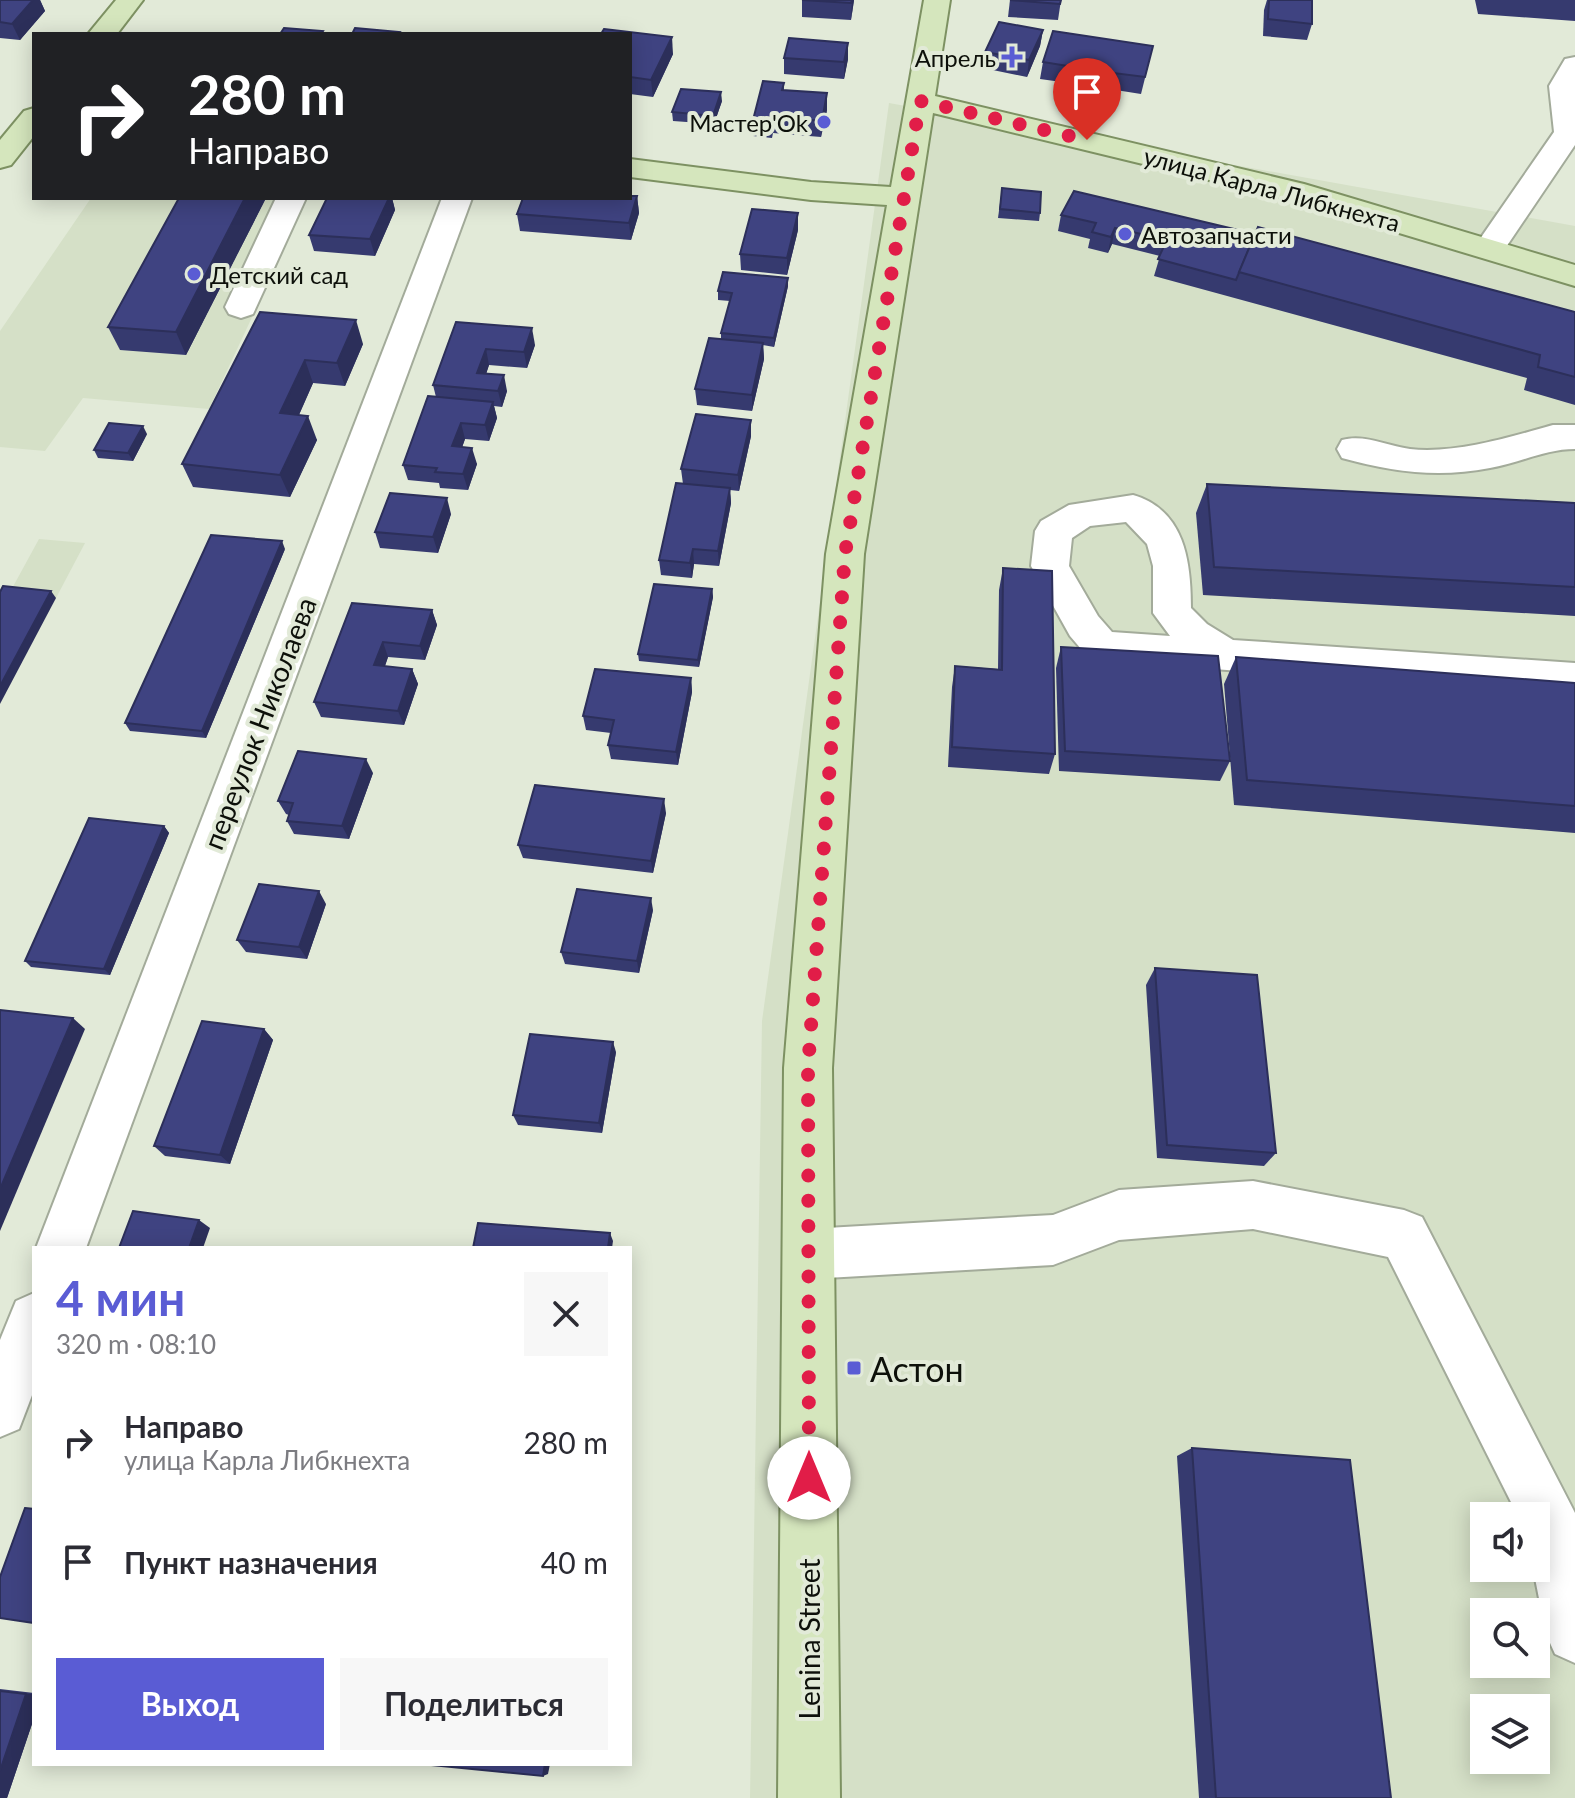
<!DOCTYPE html>
<html lang="ru">
<meta charset="utf-8">
<style>
body{margin:0;font-family:Lato,sans-serif;background:#f7f7f7;color:#2b2b33;height:100vh;display:flex;flex-direction:column;font-size:30px;white-space:nowrap}
*{box-sizing:border-box;margin:0}
p{font-size:26px;color:#7c7c81}
.icon{flex:none;width:44px;height:44px;fill:none;stroke:currentColor;stroke-width:2;stroke-linecap:round;stroke-linejoin:round}
.map{position:relative;flex:1;overflow:hidden}
.drawer{position:absolute;left:32px;top:1246px;width:600px;height:520px;display:flex;flex-direction:column;background:#fff;border-radius:0px;box-shadow:0 4px 20px #0003}
.drawer>*{flex:none}
.hud{position:absolute;left:32px;top:32px;width:600px;height:168px;border-radius:0px;box-shadow:0 4px 20px #0003;background:#202124;color:#fff;overflow:hidden}
.tools{position:absolute;left:1470px;top:1502px;display:grid;gap:16px}
.tools a{display:grid;place-items:center;width:80px;height:80px;border-radius:0px;background:#fff;box-shadow:0 4px 20px #0003;font-size:40px}
.pin{position:absolute;display:grid;place-items:center;width:68px;height:68px;color:#fff;margin:-82px -34px;border-radius:50% 50% 50% 0;rotate:-45deg;box-shadow:0 0 8px #0007}
.pin .icon{rotate:45deg}
.me{position:absolute;width:88px;margin:-44px;rotate:0deg;stroke-linejoin:round;filter:drop-shadow(0 0 6px #0008)}
.turn{display:flex;align-items:center;gap:28px;height:168px;padding:0 24px;font-size:36px}
.turn .icon{width:104px;height:104px;stroke-width:2.5}
.turn b{display:block;font-size:56px;line-height:68px}
.round{display:grid;place-items:center;flex:none;width:84px;height:84px;border-radius:0px;background:#f7f7f7}
.head{display:flex;align-items:center;justify-content:space-between;height:136px;padding:0 24px}
h1{font-size:48px;font-weight:700;line-height:60px;color:#5a5cd4}
.primary-button{display:flex;gap:16px;margin-top:auto;padding:16px 24px}
.primary-button a{flex:1;height:92px;border-radius:0px;background:#5a5cd4;color:#fff;font-size:32px;font-weight:700;line-height:92px;text-align:center}
.primary-button a+a{background:#f7f7f7;color:#2b2b33}
ul{padding:0;list-style:none}
li{display:flex;align-items:center;gap:24px;height:120px;padding:0 24px}
li div{flex:1}
li b{display:block;font-size:30px}
li em{font-style:normal}
.map>svg:first-child{display:block}
.built{fill:#d5e0c7;fill-rule:evenodd}
.lines{fill:none;stroke-linecap:round;stroke-linejoin:round}
.minor-casing{stroke:#a3ab9a;stroke-width:4}
.major-casing{stroke:#7d9162;stroke-width:4}
.minor{fill:#fff;fill-rule:evenodd}
.major{fill:#d5e6bd;fill-rule:evenodd}
.wall{fill:#363a6f}
.shaded-wall{fill:#2c2f5a}
.building{fill:#3f4381;stroke:#2c2f5a;stroke-width:2}
.route{stroke:#e11d48;stroke-width:14;stroke-dasharray:0 25.2}
.poi-dot{fill:#5a5cd4;stroke:#e2ead8;stroke-width:3}
.labels{text-anchor:middle;dominant-baseline:central;stroke-width:8;stroke-linejoin:round;paint-order:stroke}
.far-poi-label{font-size:24px;fill:#0d100a;stroke:#e2ead8;text-anchor:end}
.far-street-label{font-size:24px;fill:#0d100a;stroke:#e2ead8}
.street-label{font-size:28px;fill:#0d100a;stroke:#e2ead8}
.near-poi-label{font-size:34px;fill:#0d100a;stroke:#e2ead8;text-anchor:start}
</style>
<div class="map">
<svg width="1575" height="1798" viewBox="0 0 1575 1798">
<rect width="100%" height="100%" fill="#e2ead8"/>
<g class="built">
<path d="M889,103L1575,226V1798H750L762,1021ZM1484,1516H1536V1568H1484ZM1484,1612H1536V1664H1484ZM1484,1708H1536V1760H1484Z"/>
<polygon points="91,198 308,198 209,409 83,398 45,451 0,447 0,331"/>
<polygon points="39,539 85,543 56,598 9,594"/>
</g>
<g class="lines">
<g class="minor-casing">
<g id="minor">
<polygon points="1575,57 1575,145 1500,256 1489,259 1478,256 1473,249 1554,132 1549,86 1565,59"/>
<polygon points="276,198 306,198 253,314 241,318 229,314 225,307"/>
<polygon points="442,198 472,198 86,1248 36,1248"/>
<path d="M1553,425H1575V449C1545,449 1520,463 1490,468C1438,478 1393,472 1342,458L1337,449L1342,440C1365,434 1387,446 1410,449C1456,454 1510,437 1553,425Z"/>
<path d="M1133,495C1185,510 1191,562 1191,608L1207,624L1233,640L1575,663V695L1102,661L1088,657L1070,636L1031,566L1035,531L1041,521L1069,505ZM1126,522L1147,544L1153,566V613L1170,636L1112,632L1098,616L1069,566L1072,538L1090,526Z"/>
<polygon points="1253,1181 1404,1210 1422,1217 1575,1513 1575,1663 1555,1654 1546,1634 1533,1568 1536,1568 1536,1516 1518,1516 1388,1257 1253,1229 1119,1240 1053,1265 809,1279 791,1272 784,1254 791,1236 809,1229 1053,1215 1119,1190"/>
<polygon points="34,1293 34,1390 19,1429 0,1437 0,1340 16,1301"/>
</g>
</g>
<g class="major-casing">
<g id="major">
<polygon points="116,0 143,0 117,34 88,34"/>
<polygon points="924,0 950,0 935,96 1304,184 1575,265 1575,286 1283,198 933,113 864,554 832,1068 840,1798 778,1798 784,1068 826,554 887,205 811,200 630,177 630,159 811,182 891,187"/>
<polygon points="34,108 34,136 11,165 0,168 0,140 24,111"/>
</g>
</g>
<use href="#minor" class="minor"/>
<use href="#major" class="major"/>
</g>
<g class="wall">
<polygon points="0,0 40,0 45,11 20,40 0,38"/>
<polygon points="802,0 854,0 851,20 802,17"/>
<polygon points="1010,0 1061,0 1058,20 1008,17"/>
<polygon points="1267,0 1312,0 1312,24 1307,40 1263,36 1264,10"/>
<polygon points="1475,0 1575,0 1575,21 1478,14"/>
<polygon points="1043,30 1040,46 1027,77 983,68 985,52"/>
<polygon points="630,34 673,54 653,97 630,94"/>
<polygon points="1153,46 1141,94 1103,88 1100,98 1067,93 1069,83 1040,79 1043,62"/>
<polygon points="784,58 848,59 844,79 784,74"/>
<polygon points="784,83 784,90 827,93 827,110 821,137 773,133 772,138 753,136 753,120"/>
<polygon points="722,101 714,124 673,121 672,112"/>
<polygon points="1002,188 1040,213 1039,221 998,218"/>
<polygon points="637,196 639,213 631,240 520,231 517,214"/>
<polygon points="179,198 266,198 186,355 120,350 108,327"/>
<polygon points="327,198 392,198 395,210 375,256 314,251 309,235"/>
<polygon points="1061,215 1575,312 1575,405 1524,390 1527,378 1154,276 1160,256 1112,244 1108,253 1088,248 1090,239 1058,231"/>
<polygon points="798,230 787,275 741,270 740,254"/>
<polygon points="788,286 774,347 763,345 764,359 752,411 697,405 695,389 721,339 721,333 730,301 718,300 718,291"/>
<polygon points="260,312 363,344 345,386 313,383 299,415 317,440 290,497 193,487 182,464"/>
<polygon points="456,322 535,345 527,368 489,365 486,374 507,391 502,407 494,406 497,418 489,441 465,439 462,447 477,464 468,490 440,488 439,483 408,480 403,465 436,397 433,385"/>
<polygon points="751,420 751,436 739,491 730,490 731,503 719,566 694,564 692,578 661,575 659,560 683,484 681,469"/>
<polygon points="147,434 133,461 98,458 94,450"/>
<polygon points="1207,484 1575,503 1575,616 1203,595 1196,513"/>
<polygon points="451,514 438,553 380,548 375,532"/>
<polygon points="285,549 206,738 130,731 125,723"/>
<polygon points="1003,568 1055,754 1049,774 948,767 952,687 955,666 998,669 999,590"/>
<polygon points="712,589 713,597 699,667 639,661 638,654"/>
<polygon points="352,603 432,610 437,625 425,660 388,657 385,666 412,669 418,684 404,725 321,717 314,702"/>
<polygon points="1061,647 1230,761 1220,781 1059,771 1056,668"/>
<polygon points="1236,657 1575,683 1575,833 1234,805 1224,684"/>
<polygon points="691,678 692,692 678,765 611,759 608,745 611,733 586,730 583,716"/>
<polygon points="373,773 349,839 294,834 287,821 289,815 286,814 278,801"/>
<polygon points="666,813 653,873 523,858 518,845"/>
<polygon points="164,826 169,833 110,975 31,967 25,961"/>
<polygon points="326,904 307,959 246,952 237,940"/>
<polygon points="653,910 639,973 565,964 561,952"/>
<polygon points="1155,968 1276,1153 1264,1166 1157,1158 1146,985"/>
<polygon points="264,1029 273,1040 230,1164 165,1156 154,1146"/>
<polygon points="616,1052 602,1133 518,1125 513,1115"/>
<polygon points="1192,1448 1391,1798 1199,1798 1177,1456"/>
<polygon points="0,1689 34,1693 34,1718 7,1798 0,1798"/>
</g>
<g class="shaded-wall">
<polygon points="33,0 40,0 45,11 20,40 12,24"/>
<polygon points="852,0 854,0 851,20"/>
<polygon points="1043,30 1040,46 1027,77 1029,60"/>
<polygon points="672,37 673,54 653,97 651,80"/>
<polygon points="848,43 848,59 844,79 844,62"/>
<polygon points="721,92 722,101 714,124 713,116"/>
<polygon points="827,93 827,110 821,137 822,121"/>
<polygon points="637,196 639,213 631,240 629,223"/>
<polygon points="245,198 266,198 186,355 176,332"/>
<polygon points="389,198 392,198 395,210 375,256 370,239"/>
<polygon points="798,213 798,230 787,275 787,258"/>
<polygon points="1115,228 1112,244 1108,253 1111,237"/>
<polygon points="788,278 788,286 774,347 774,338"/>
<polygon points="356,320 363,344 345,386 337,363"/>
<polygon points="532,328 535,345 527,368 524,352"/>
<polygon points="763,343 764,359 752,411 752,395"/>
<polygon points="486,349 489,365 481,389 477,373"/>
<polygon points="305,360 313,383 289,437 280,413"/>
<polygon points="504,375 507,391 502,407 498,391"/>
<polygon points="493,402 497,418 489,441 485,425"/>
<polygon points="308,416 317,440 290,497 280,475"/>
<polygon points="751,420 751,436 739,491 738,475"/>
<polygon points="461,423 465,439 457,462 452,446"/>
<polygon points="143,426 147,434 133,461 128,453"/>
<polygon points="472,448 477,464 468,490 463,474"/>
<polygon points="730,488 731,503 719,566 718,551"/>
<polygon points="447,498 451,514 438,553 433,537"/>
<polygon points="282,541 285,549 206,738 202,731"/>
<polygon points="693,549 694,564 692,578 690,563"/>
<polygon points="712,589 713,597 699,667 698,660"/>
<polygon points="51,591 56,598 0,704 0,686"/>
<polygon points="432,610 437,625 425,660 420,646"/>
<polygon points="383,642 388,657 380,680 374,665"/>
<polygon points="412,669 418,684 404,725 398,711"/>
<polygon points="691,678 692,692 678,765 676,752"/>
<polygon points="366,759 373,773 349,839 342,826"/>
<polygon points="664,799 666,813 653,873 651,861"/>
<polygon points="164,826 169,833 110,975 104,969"/>
<polygon points="319,891 326,904 307,959 299,947"/>
<polygon points="651,898 653,910 639,973 637,961"/>
<polygon points="73,1018 85,1029 0,1231 0,1189"/>
<polygon points="264,1029 273,1040 230,1164 220,1155"/>
<polygon points="613,1042 616,1052 602,1133 599,1123"/>
<polygon points="199,1220 210,1228 203,1248 189,1248"/>
<polygon points="610,1233 613,1241 612,1248 608,1248"/>
<polygon points="26,1694 34,1694 34,1718 7,1798 0,1798 0,1771"/>
<polygon points="545,1764 550,1764 548,1774 543,1776"/>
</g>
<g class="building">
<polygon points="0,0 33,0 12,24 0,22"/>
<polygon points="802,0 852,0 851,3"/>
<polygon points="1010,0 1061,0 1060,4"/>
<polygon points="1269,0 1312,0 1312,24 1268,19"/>
<polygon points="999,22 1043,30 1029,60 985,52"/>
<polygon points="284,28 323,31 321,34 280,34"/>
<polygon points="355,28 400,32 399,34 352,34"/>
<polygon points="604,29 672,37 651,80 630,77 630,34 601,34"/>
<polygon points="1053,31 1153,46 1145,77 1106,72 1103,82 1070,77 1074,67 1043,62"/>
<polygon points="789,38 848,43 844,62 784,58"/>
<polygon points="763,81 784,83 782,90 827,93 822,121 773,117 772,121 753,120"/>
<polygon points="681,89 721,92 713,116 672,112"/>
<polygon points="1002,188 1041,192 1040,213 1000,209"/>
<polygon points="1074,191 1255,234 1236,280 1158,259 1167,240 1115,228 1111,237 1092,232 1096,223 1061,215"/>
<polygon points="630,196 637,196 629,223 517,214 523,198 630,198"/>
<polygon points="179,198 245,198 176,332 108,327"/>
<polygon points="327,198 389,198 370,239 309,235"/>
<polygon points="752,209 798,213 787,258 740,254"/>
<polygon points="1258,227 1575,312 1575,377 1538,367 1540,355 1239,272"/>
<polygon points="723,272 788,278 774,338 721,333 732,293 718,291"/>
<polygon points="260,312 356,320 337,363 305,360 280,413 308,416 280,475 182,464"/>
<polygon points="456,322 532,328 524,352 486,349 477,373 504,375 498,391 433,385"/>
<polygon points="709,338 763,343 752,395 695,389"/>
<polygon points="428,396 493,402 485,425 461,423 452,446 472,448 463,474 435,472 437,468 403,465"/>
<polygon points="696,414 751,420 738,475 681,469"/>
<polygon points="109,423 143,426 128,453 94,450"/>
<polygon points="676,483 730,488 718,551 693,549 690,563 659,560"/>
<polygon points="1207,484 1575,503 1575,587 1214,567"/>
<polygon points="390,493 447,498 433,537 375,532"/>
<polygon points="211,535 282,541 202,731 125,723"/>
<polygon points="1003,568 1052,571 1055,754 952,747 955,666 1002,670"/>
<polygon points="654,584 712,589 698,660 638,654"/>
<polygon points="3,586 51,591 0,686 0,592"/>
<polygon points="352,603 432,610 420,646 383,642 374,665 412,669 398,711 314,702"/>
<polygon points="1061,647 1218,656 1230,761 1065,751"/>
<polygon points="1236,657 1575,683 1575,806 1247,780"/>
<polygon points="595,669 691,678 676,752 608,745 614,720 583,716"/>
<polygon points="298,751 366,759 342,826 287,821 293,803 278,801"/>
<polygon points="535,785 664,799 651,861 518,845"/>
<polygon points="89,818 164,826 104,969 25,961"/>
<polygon points="259,884 319,891 299,947 237,940"/>
<polygon points="577,889 651,898 637,961 561,952"/>
<polygon points="1155,968 1257,975 1276,1153 1167,1145"/>
<polygon points="0,1010 73,1018 0,1189"/>
<polygon points="202,1021 264,1029 220,1155 154,1146"/>
<polygon points="530,1034 613,1042 599,1123 513,1115"/>
<polygon points="133,1211 199,1220 189,1248 119,1248"/>
<polygon points="478,1223 610,1233 608,1248 473,1248"/>
<polygon points="1192,1448 1350,1460 1391,1798 1216,1798"/>
<polygon points="25,1508 34,1509 34,1623 0,1618 0,1577"/>
<polygon points="0,1691 26,1694 0,1771"/>
<polygon points="421,1764 545,1764 543,1776"/>
</g>
<g class="lines">
<polyline class="route" points="809,1478 808,1068 845,554 920,101 1087,140"/>
</g>
<g class="poi-dot">
<path d="M1008 45h8v8h8v8h-8v8h-8v-8h-8v-8h8z"/>
<circle cx="824" cy="122" r="8"/>
<circle cx="1125" cy="234" r="8"/>
<circle cx="194" cy="274" r="8"/>
<rect x="846" y="1360" width="16" height="16" rx="4"/>
</g>
<g class="labels">
<g class="far-poi-label">
<text x="996" y="57">Апрель</text>
<text x="808" y="122">Мастер'Ok</text>
<text x="1141" y="234" text-anchor="start">Автозапчасти</text>
<text x="210" y="274" text-anchor="start">Детский сад</text>
</g>
<g class="far-street-label">
<text transform="translate(1272 189) rotate(15)">улица Карла Либкнехта</text>
</g>
<g class="street-label">
<text transform="translate(259 723) rotate(-69)">переулок Николаева</text>
<text transform="translate(809 1639) rotate(-90)">Lenina Street</text>
</g>
<g class="near-poi-label">
<text x="870" y="1368">Астон</text>
</g>
</g>
</svg>
<div class="tools">
<a><svg class="icon" aria-label="sound" viewBox="0 0 24 24"><path d="M4 9h4l5-4v14l-5-4H4zM17 9q2 3 0 6"/></svg></a>
<a><svg class="icon" aria-label="search" viewBox="0 0 24 24"><circle cx="10" cy="10" r="6"/><path d="M15 15l6 6"/></svg></a>
<a><svg class="icon" aria-label="layers" viewBox="0 0 24 24"><path d="M12 4l9 5-9 5-9-5zM3 14l9 5 9-5"/></svg></a>
</div>
<div class="pin" style="left:1087px;top:140px;background:#d93025"><svg class="icon" aria-label="arrive" viewBox="0 0 24 24"><path d="M6 21V4h12l-3 4 3 4H6"/></svg></div>
<svg class="me" style="left:809px;top:1478px" viewBox="-20 -20 40 40"><circle r="19" fill="#fff"/><path d="M0-13L10 11 0 6-10 11z" fill="#e11d48"/></svg>
<div class="hud">
<div class="turn"><svg class="icon" aria-label="right" viewBox="0 0 24 24"><path d="M7 20v-9h11M14 6l5 5-5 5"/></svg><div><b>280 m</b>Направо</div></div>
</div>
<section class="drawer">
<div class="head"><div><h1>4 мин</h1><p>320 m · 08:10</p></div><a class="round"><svg class="icon" aria-label="close" viewBox="0 0 24 24"><path d="M6 6l12 12M18 6L6 18"/></svg></a></div>
<ul>
<li><svg class="icon" aria-label="right" viewBox="0 0 24 24"><path d="M7 20v-9h11M14 6l5 5-5 5"/></svg><div><b>Направо</b><p>улица Карла Либкнехта</p></div><em>280 m</em></li>
<li><svg class="icon" aria-label="arrive" viewBox="0 0 24 24"><path d="M6 21V4h12l-3 4 3 4H6"/></svg><div><b>Пункт назначения</b></div><em>40 m</em></li>
</ul>
<div class="primary-button"><a>Выход</a><a>Поделиться</a></div>
</section>
</div>
